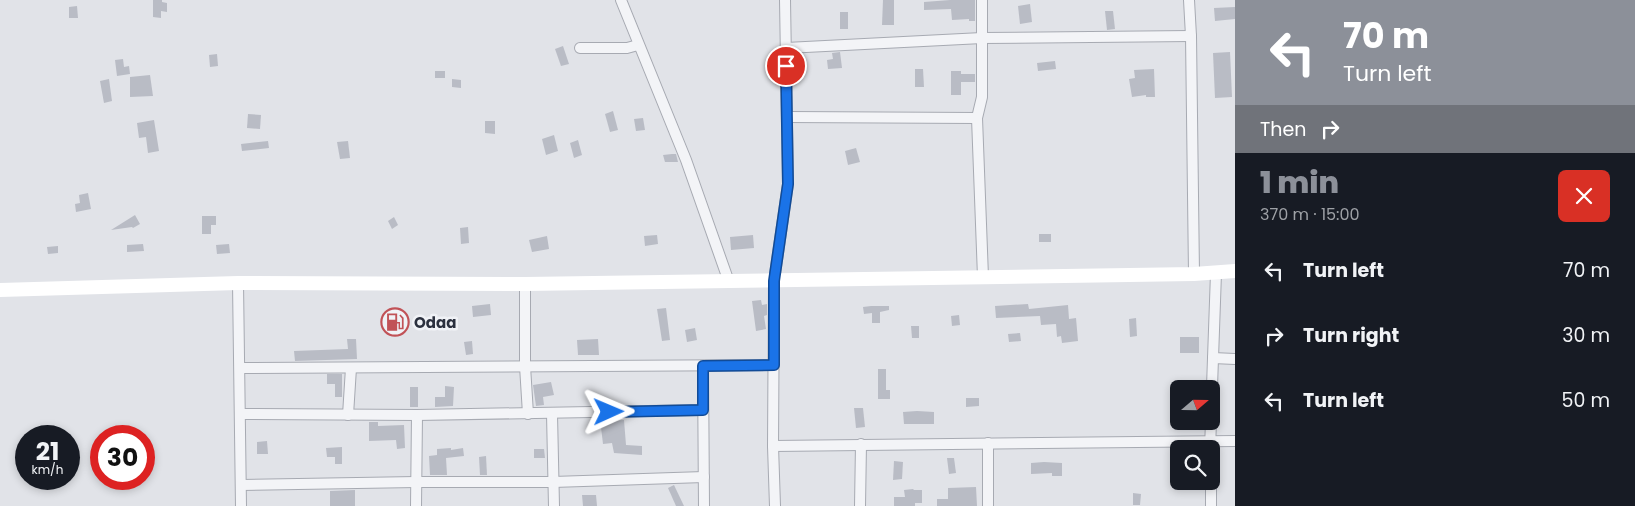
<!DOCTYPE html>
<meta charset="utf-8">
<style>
body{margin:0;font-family:Poppins,sans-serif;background:#242831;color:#f1f3f6;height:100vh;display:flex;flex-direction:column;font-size:19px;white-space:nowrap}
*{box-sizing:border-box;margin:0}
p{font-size:16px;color:#9ea1a6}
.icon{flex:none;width:28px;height:28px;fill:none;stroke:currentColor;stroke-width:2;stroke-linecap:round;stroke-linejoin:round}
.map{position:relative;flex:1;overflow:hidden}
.side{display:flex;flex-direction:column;background:#171b24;width:400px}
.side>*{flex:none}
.top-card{background:#8c9099;color:#fff;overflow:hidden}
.needle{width:32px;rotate:70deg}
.fabs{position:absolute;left:1170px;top:380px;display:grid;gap:10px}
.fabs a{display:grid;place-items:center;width:50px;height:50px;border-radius:8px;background:#171b24;box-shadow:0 2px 8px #0003;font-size:25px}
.speed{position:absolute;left:15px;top:425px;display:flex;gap:10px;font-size:25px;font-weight:700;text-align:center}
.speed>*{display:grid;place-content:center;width:65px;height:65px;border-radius:50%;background:#171b24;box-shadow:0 2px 8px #0003;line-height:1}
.speed small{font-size:12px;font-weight:400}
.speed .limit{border:8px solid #d22;background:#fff;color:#111}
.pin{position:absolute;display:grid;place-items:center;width:42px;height:42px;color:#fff;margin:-21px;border:2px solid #fff;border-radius:50%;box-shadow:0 1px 5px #0007}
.me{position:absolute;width:55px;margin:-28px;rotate:89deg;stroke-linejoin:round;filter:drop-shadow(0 0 4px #0008)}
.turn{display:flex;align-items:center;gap:18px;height:105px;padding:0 25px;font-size:22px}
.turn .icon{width:65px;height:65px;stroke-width:2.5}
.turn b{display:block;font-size:35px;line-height:42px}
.then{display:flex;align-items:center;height:48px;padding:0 25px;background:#0003;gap:10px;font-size:19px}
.round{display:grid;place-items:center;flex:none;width:52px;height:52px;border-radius:8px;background:#242831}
.headline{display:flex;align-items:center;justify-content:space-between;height:85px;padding:0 25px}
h1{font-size:30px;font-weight:800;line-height:38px;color:#8c9099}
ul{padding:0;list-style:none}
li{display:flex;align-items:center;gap:15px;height:65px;padding:0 25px}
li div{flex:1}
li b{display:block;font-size:19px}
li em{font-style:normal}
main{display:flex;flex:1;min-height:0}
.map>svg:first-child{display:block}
.building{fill:#b9bcc5}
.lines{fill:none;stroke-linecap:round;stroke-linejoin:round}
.minor-casing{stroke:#a7aab2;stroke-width:12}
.minor{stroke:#f3f4f7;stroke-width:10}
.secondary{stroke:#fff;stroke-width:14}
.route-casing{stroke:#114b97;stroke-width:12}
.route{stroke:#1a73e8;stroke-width:9}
.labels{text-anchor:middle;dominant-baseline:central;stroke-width:5;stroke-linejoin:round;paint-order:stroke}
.poi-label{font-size:15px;font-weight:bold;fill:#2b303e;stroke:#f0f2f6;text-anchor:start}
</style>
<main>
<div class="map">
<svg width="1235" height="506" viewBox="0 0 1235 506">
<rect width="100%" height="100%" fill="#e1e3e8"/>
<g class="building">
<polygon points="153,0 162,0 162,2 167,3 167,12 161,11 161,18 153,17"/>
<polygon points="883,0 894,0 894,25 882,25"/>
<polygon points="950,0 975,0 975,21 969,21 969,19 952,20 951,9 924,10 924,2"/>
<polygon points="1030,4 1032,22 1020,24 1018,6"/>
<polygon points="77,6 78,18 69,18 69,7"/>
<polygon points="1235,7 1235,19 1215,21 1214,8"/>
<polygon points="1105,11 1113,11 1115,29 1107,30"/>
<rect x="840" y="12" width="8" height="17"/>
<polygon points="563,46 569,64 561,66 555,49"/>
<polygon points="840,52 842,68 828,69 827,60 833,59 832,53"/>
<polygon points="1230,52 1232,97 1215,98 1213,53"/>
<polygon points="217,54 218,66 210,67 209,55"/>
<polygon points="123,59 124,67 129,66 130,74 117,76 115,60"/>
<polygon points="1055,61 1056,69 1038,71 1037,63"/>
<polygon points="915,69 923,69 924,87 915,87"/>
<polygon points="1154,69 1155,97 1146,97 1146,95 1132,97 1129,79 1135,78 1134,70"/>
<rect x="435" y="71" width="10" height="7"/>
<polygon points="951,71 961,71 961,74 975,74 975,82 961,82 961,95 951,95"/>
<polygon points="150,75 153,96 130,97 130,77"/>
<polygon points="109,79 112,101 104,103 100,81"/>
<polygon points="452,79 461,80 461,88 452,87"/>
<polygon points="613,111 618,130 610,132 605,114"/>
<polygon points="248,114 261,115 260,129 247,128"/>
<polygon points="643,118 645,130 636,131 634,119"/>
<polygon points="154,120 159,151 148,153 146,137 139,138 137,123"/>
<polygon points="485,121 495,121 495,134 485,133"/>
<polygon points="554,135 558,151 546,155 542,139"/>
<polygon points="578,140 582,155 574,158 570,143"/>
<polygon points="268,141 269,148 242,151 241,144"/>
<polygon points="348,141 350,158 340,159 337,142"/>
<polygon points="856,148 860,162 848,165 845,151"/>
<polygon points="672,154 676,154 678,162 665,162 663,155"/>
<polygon points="88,193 91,209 76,212 75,204 80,203 79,195"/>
<polygon points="135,215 140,224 133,228 132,227 111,230"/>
<polygon points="202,216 216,216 216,225 211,225 211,234 202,234"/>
<polygon points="394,217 398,225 392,229 388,221"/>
<polygon points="468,227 469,243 461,244 460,228"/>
<rect x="1039" y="234" width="12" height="8"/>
<polygon points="657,235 658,244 645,246 644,236"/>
<polygon points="753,235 754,248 731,250 730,237"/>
<polygon points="547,236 549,249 532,252 529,240"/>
<polygon points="143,244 144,251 127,252 127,245"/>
<polygon points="229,244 230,253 217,254 216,245"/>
<polygon points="58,246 58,253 48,254 47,247"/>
<polygon points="761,300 762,305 767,304 767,315 764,316 766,329 756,331 752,301"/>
<polygon points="490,304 491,315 473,317 472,306"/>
<polygon points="1028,304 1029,309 1068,305 1069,319 1076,318 1078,341 1062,343 1061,336 1057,337 1056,324 1041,325 1040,316 996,318 995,306"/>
<polygon points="871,306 889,306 889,310 880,312 880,323 872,323 872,313 864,314 863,307"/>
<polygon points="666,308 670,340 662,341 657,309"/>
<polygon points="959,315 960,325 952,326 951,316"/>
<polygon points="1136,318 1137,336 1130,337 1129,319"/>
<polygon points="911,326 919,326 919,338 912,338"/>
<polygon points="695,328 697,340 687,342 685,330"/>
<polygon points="1020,333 1021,341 1009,342 1008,334"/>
<rect x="1180" y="337" width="19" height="16"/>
<polygon points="347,339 356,339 357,359 295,361 294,351 348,349"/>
<polygon points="598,339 599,355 578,355 577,340"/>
<polygon points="472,341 473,354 466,355 464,342"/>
<polygon points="878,369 886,369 886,390 890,390 890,399 878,399"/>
<polygon points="327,374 342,374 342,397 335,397 335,384 327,384"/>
<polygon points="551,382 554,395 543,397 544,405 536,406 533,385"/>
<polygon points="445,386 454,387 453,406 435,407 435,397 445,397"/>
<rect x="410" y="387" width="8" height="20"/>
<polygon points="966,398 979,398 979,406 966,407"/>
<polygon points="854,408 863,408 865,427 856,428"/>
<polygon points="917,411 934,412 934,424 904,424 903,412"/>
<polygon points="600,419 609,419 609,421 624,420 626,445 642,446 642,455 614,453 612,443 603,444"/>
<polygon points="369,422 378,422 378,426 404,425 405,448 397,449 396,440 369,441"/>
<polygon points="267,441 268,454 257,454 257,442"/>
<polygon points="342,447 342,464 335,464 335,457 327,457 326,448"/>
<polygon points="451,448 451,450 463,448 464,456 446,458 447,475 430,475 429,456 437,455 437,449"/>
<polygon points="534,449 544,449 545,458 534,458"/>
<polygon points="486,456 487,475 480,475 479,457"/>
<polygon points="947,458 954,458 956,473 949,474"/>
<polygon points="894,461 903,462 902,479 893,480"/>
<polygon points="1044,462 1062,463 1062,476 1052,476 1052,473 1031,474 1031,463"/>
<polygon points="674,485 684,506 676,506 668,488"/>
<polygon points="976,487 977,506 937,506 937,499 948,499 948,488"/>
<polygon points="913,489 914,490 922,490 922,503 915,503 915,506 894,506 894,497 905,497 904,490"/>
<polygon points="355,490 355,506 330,506 330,491"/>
<polygon points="1133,493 1141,494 1140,505 1133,505"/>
<polygon points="582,495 596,495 597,506 583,506"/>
</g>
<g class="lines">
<g class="minor-casing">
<g id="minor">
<polyline points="621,0 686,160 729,282"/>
<polyline points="982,0 982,97 977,118 983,277"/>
<polyline points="1189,0 1191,36 1194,274"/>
<polyline points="580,48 627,48 638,45"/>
<polyline points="786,48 982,38 1191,36"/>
<polyline points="787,117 977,118"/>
<polyline points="238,283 241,506"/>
<polyline points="525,284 525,366 528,414"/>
<polyline points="1213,358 1235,359"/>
<polyline points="703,366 704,506"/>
<polyline points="240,368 774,365"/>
<polyline points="240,414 417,415 703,410"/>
<polyline points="552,414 554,506"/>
<polyline points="348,415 351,368"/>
<polyline points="1211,415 1216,273"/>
<polyline points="988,443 988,506"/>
<polyline points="773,446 1235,441"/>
<polyline points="1210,449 1211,421"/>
<polyline points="1211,481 1211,506"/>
<polyline points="241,485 416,482 553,482 704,477"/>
<polyline points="416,506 417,415"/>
<polyline points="775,506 773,446 774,281 788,184 785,0"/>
<polyline points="860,506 861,444"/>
</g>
</g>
<use href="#minor" class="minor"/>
<polyline class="secondary" points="0,290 238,283 525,284 1194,274 1235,271"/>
</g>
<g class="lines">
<g class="route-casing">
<polyline id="route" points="609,412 703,410 703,366 774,365 774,281 788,184 786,66"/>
</g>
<use href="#route" class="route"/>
</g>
<defs>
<g id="fuel-ring" transform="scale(1.4375)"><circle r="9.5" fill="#f0f2f6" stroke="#c15257" stroke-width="1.5"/><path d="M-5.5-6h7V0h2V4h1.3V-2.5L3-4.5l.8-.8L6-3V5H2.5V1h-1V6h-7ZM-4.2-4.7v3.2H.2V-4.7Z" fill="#c15257"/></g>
</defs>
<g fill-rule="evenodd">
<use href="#fuel-ring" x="395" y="322"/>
</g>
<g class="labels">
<g class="poi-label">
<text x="414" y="322">Odaa</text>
</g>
</g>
</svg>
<div class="fabs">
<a><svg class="needle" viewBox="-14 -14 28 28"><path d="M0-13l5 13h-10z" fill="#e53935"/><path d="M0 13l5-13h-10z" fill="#9ea1a6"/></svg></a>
<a><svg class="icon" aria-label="search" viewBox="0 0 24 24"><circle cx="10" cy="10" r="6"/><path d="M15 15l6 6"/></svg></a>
</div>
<div class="speed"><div>21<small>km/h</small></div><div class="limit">30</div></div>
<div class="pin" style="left:786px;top:66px;background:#d93025"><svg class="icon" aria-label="arrive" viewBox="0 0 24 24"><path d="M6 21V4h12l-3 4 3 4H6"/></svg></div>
<svg class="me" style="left:609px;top:412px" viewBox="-20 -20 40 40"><path d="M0-17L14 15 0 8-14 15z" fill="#1a73e8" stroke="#fff" stroke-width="4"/></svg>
</div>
<section class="side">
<div class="top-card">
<div class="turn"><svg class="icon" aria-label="left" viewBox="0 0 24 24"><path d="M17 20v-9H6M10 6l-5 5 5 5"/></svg><div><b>70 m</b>Turn left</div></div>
<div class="then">Then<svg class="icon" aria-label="right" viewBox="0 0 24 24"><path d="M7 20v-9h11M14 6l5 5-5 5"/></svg></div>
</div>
<div class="headline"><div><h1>1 min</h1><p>370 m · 15:00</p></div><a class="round" style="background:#d93025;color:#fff"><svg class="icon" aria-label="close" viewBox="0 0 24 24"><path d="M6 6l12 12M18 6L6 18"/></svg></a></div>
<ul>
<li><svg class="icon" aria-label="left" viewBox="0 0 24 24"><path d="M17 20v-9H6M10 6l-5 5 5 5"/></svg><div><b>Turn left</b></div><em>70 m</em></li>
<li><svg class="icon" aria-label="right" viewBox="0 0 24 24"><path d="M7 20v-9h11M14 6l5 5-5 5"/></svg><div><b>Turn right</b></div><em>30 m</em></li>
<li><svg class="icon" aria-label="left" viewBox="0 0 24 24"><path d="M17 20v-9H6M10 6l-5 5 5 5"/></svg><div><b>Turn left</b></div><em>50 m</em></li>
</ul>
</section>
</main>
